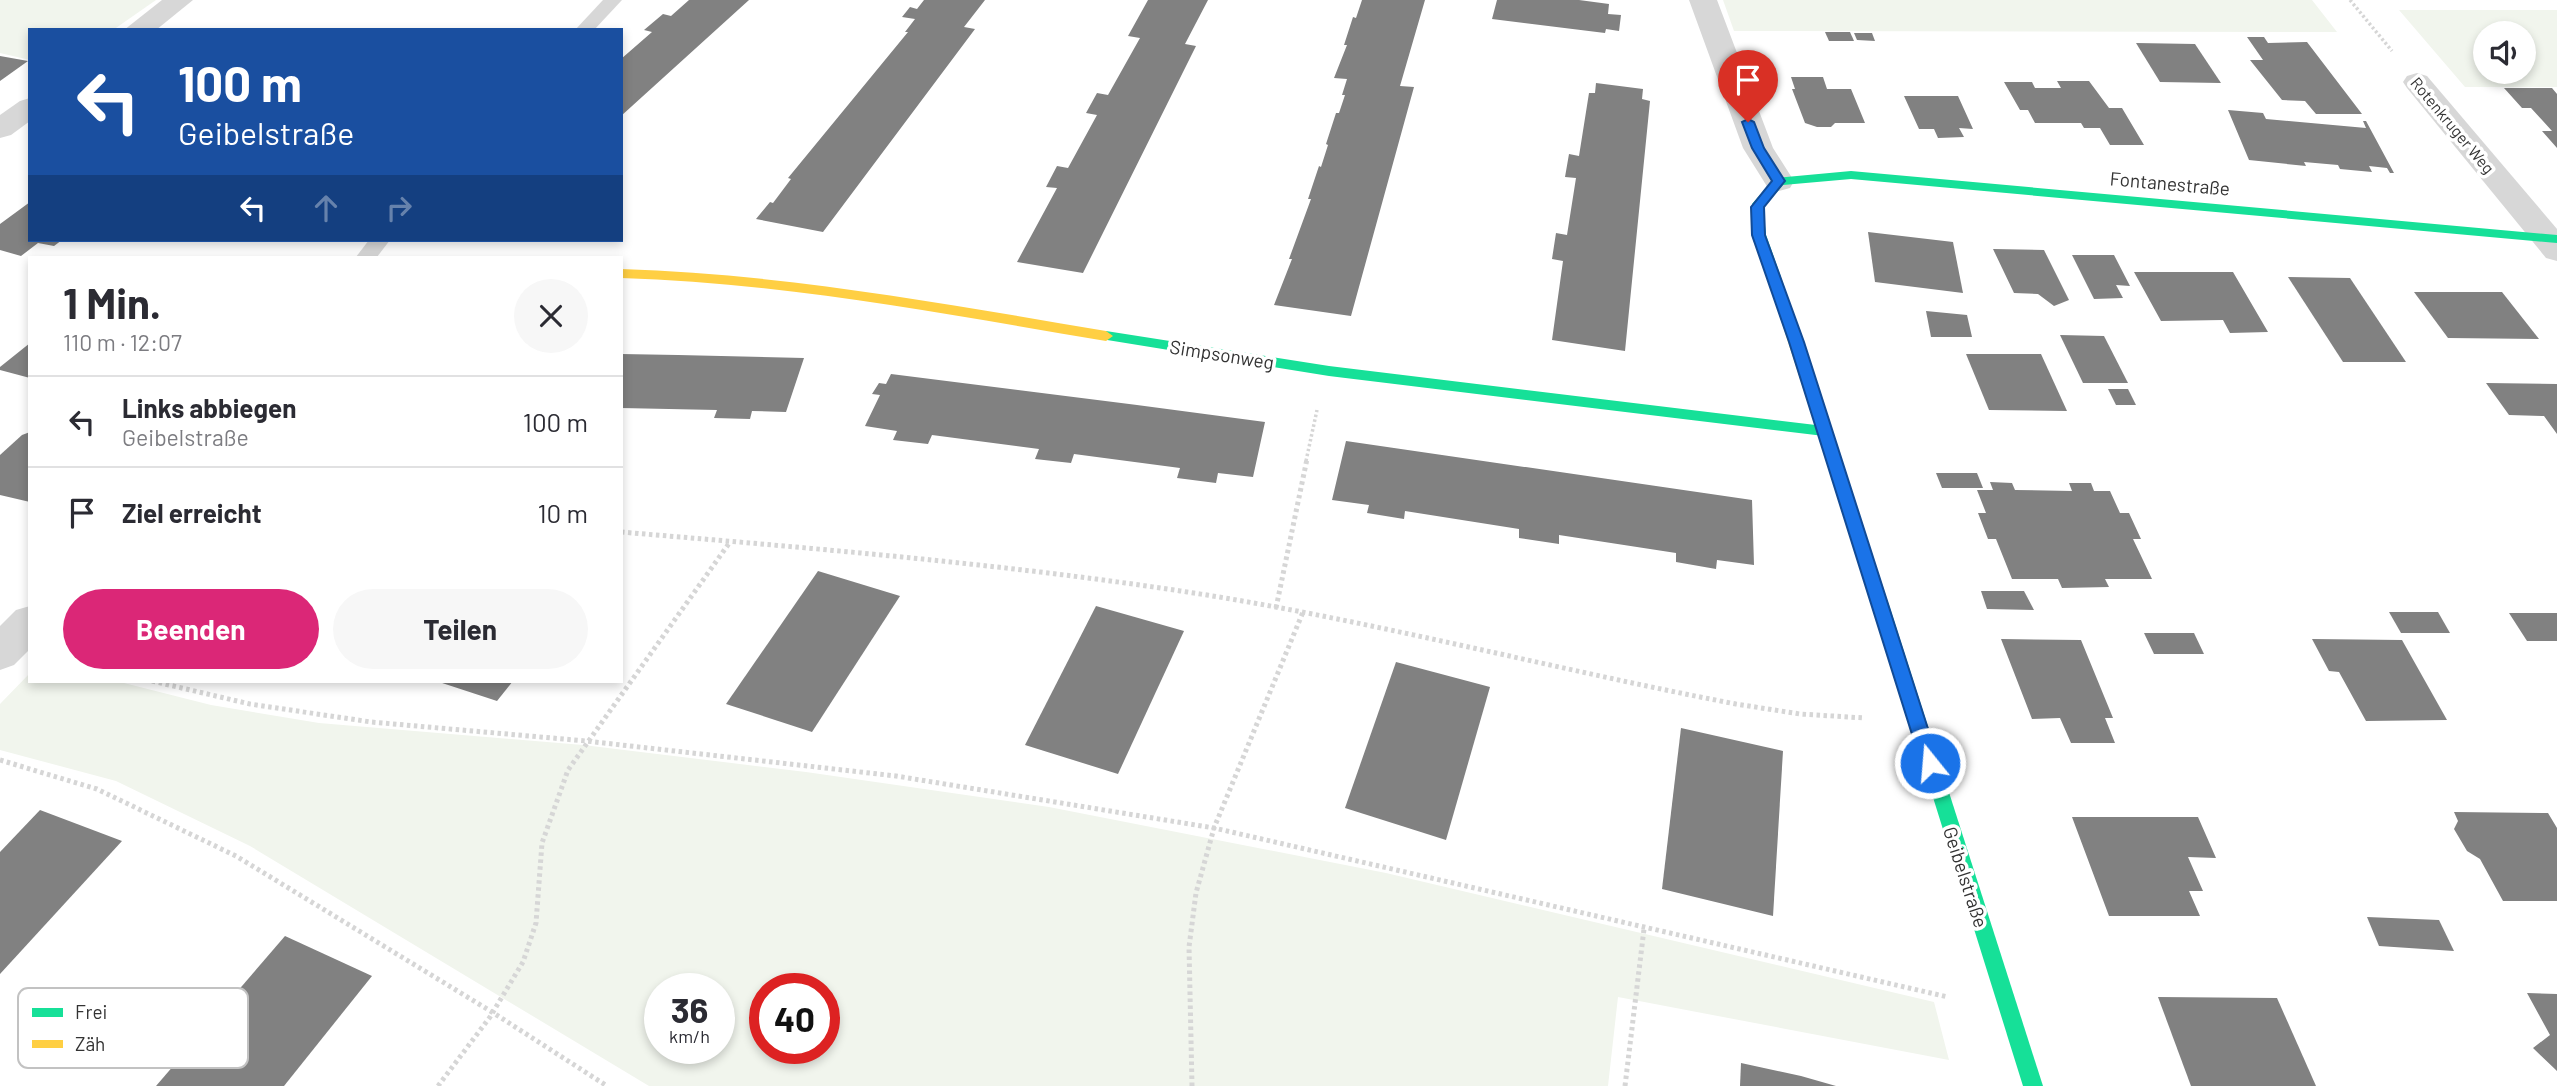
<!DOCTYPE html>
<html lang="de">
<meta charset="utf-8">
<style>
body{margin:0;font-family:Barlow,sans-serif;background:#f7f7f7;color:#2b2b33;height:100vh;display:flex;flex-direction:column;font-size:26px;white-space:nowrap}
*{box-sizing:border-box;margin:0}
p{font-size:23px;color:#7c7c81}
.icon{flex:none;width:38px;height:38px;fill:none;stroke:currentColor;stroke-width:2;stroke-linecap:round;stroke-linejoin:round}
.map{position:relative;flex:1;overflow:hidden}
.panel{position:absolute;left:28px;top:256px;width:595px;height:427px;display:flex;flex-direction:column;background:#fff;border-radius:0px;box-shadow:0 4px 10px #0003}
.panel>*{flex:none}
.banner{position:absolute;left:28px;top:28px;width:595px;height:214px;border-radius:0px;box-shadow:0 4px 10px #0003;background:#1a4fa0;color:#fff;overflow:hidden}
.controls{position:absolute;left:2473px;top:21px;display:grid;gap:14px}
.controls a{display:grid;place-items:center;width:63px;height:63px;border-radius:50%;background:#fff;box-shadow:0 4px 10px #0003;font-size:35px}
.speed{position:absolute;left:644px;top:973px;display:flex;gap:14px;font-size:35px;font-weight:700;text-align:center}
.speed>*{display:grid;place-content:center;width:91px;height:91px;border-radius:50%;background:#fff;box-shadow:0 4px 10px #0003;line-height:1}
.speed small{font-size:18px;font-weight:400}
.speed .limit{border:10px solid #d22;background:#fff;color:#111}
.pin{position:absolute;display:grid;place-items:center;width:60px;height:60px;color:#fff;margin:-72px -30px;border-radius:50% 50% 50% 0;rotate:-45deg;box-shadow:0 0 7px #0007}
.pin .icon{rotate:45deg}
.me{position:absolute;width:77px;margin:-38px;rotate:343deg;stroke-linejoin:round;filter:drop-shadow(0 0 5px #0008)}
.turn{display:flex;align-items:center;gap:24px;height:147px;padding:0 35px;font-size:32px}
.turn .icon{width:91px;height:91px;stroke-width:2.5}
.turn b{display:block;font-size:49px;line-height:60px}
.lanes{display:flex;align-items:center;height:66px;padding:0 35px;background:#0003;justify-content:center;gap:35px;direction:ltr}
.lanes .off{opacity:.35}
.round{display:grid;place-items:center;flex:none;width:74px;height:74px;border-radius:37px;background:#f7f7f7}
.summary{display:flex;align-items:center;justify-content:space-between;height:119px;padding:0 35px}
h1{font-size:42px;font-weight:700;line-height:52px}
.cta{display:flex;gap:14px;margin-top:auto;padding:14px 35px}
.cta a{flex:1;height:80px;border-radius:42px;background:#db2777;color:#fff;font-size:28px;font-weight:700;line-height:80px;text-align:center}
.cta a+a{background:#f7f7f7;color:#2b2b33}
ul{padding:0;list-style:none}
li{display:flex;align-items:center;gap:21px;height:91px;padding:0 35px;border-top:2px solid #e1e1e2}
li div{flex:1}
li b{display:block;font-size:26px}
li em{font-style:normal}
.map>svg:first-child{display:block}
.green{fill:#f1f5ed;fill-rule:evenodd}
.building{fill:#818181}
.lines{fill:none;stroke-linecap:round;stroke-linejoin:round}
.path-far1{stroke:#d6d6d6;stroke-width:3.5;stroke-dasharray:2.5 2.5;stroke-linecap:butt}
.path{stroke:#d6d6d6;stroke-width:5;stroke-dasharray:3.5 3.5;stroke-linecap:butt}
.lane{fill:#d7d7d7;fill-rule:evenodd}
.street{fill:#d7d7d7;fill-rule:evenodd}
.fast{fill:#16e098;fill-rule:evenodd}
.slow{fill:#ffcf43;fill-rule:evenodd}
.route{fill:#1a73e8;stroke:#114b97;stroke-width:2}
.labels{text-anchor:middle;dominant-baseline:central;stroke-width:7;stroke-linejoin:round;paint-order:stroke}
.far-street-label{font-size:16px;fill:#333;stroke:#fff}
.street-label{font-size:19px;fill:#333;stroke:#fff}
.key{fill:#fff;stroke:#c2c2c2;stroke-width:2}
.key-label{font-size:19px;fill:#333}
</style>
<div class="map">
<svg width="2557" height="1086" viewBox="0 0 2557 1086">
<rect width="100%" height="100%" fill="#fff"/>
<g class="green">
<polygon points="0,0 156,0 113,30 30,30 30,60 0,53"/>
<polygon points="1723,0 2312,0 2337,32 1734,31"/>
<path d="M2399,10H2557V87H2465ZM2485,33H2524V72H2485Z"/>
<path d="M30,673V681H116L211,705L319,723L583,745L806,772L1049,807L1386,873L1934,1002L1949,1060L1618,997L1608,1086H649L250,846L116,781L0,750V704ZM660,989H719V1048H660ZM765,989H824V1048H765Z"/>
</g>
<g class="building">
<polygon points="689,0 749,0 621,116 621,59 652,32 644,30 663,14 671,16"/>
<polygon points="924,0 985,0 964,27 975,29 823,232 756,219 770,202 773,203 791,179 788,178 908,32 905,32 915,19 902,17 910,7 917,9"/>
<polygon points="1148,0 1208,0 1185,44 1196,46 1083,273 1017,262 1057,188 1046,187 1057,166 1068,168 1097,115 1086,113 1097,93 1108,95 1140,38 1128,36"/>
<polygon points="1362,0 1425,0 1400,86 1414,87 1351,316 1274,305 1292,259 1289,259 1311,199 1308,199 1319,166 1321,167 1328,145 1326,144 1336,113 1339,113 1345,95 1342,95 1347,79 1334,78 1347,45 1344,45 1353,17 1356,18"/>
<polygon points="1497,0 1579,0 1609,4 1608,14 1621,15 1619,31 1606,29 1605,33 1492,19"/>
<polygon points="1825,32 1850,32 1854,41 1829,41"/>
<polygon points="1854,33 1872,33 1875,41 1857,40"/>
<polygon points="2247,37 2264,37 2268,43 2307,42 2362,114 2316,114 2305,101 2282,100 2250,60 2263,60"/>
<polygon points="2136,43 2195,44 2221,83 2160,82"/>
<polygon points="0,56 28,61 0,81"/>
<polygon points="1791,77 1823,77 1827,89 1851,89 1865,123 1835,123 1831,127 1817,127 1805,123 1792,89 1795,89"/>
<polygon points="2057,81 2089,81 2109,108 2122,108 2144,145 2110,145 2100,128 2084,128 2081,123 2035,123 2028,110 2020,110 2004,82 2032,82 2035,88 2061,88"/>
<polygon points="1596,83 1643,89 1642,99 1650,101 1625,351 1552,340 1563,261 1552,259 1556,233 1567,235 1576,178 1565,177 1569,154 1579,156 1589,93 1595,93"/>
<polygon points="2504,88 2552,88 2557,94 2557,148 2542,131 2552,131 2531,108 2522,108"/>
<polygon points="1904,96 1958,96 1973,129 1959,128 1964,137 1938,138 1934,129 1919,129"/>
<polygon points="2228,110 2263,113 2266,119 2366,128 2363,121 2366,121 2394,173 2390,173 2387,168 2369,166 2372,172 2340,169 2338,165 2304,162 2306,166 2249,160"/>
<polygon points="30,202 30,240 62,240 54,246 38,243 21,256 0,250 0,224"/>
<polygon points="1868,232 1953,242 1963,293 1875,282"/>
<polygon points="1993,249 2044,250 2069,300 2054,306 2038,294 2014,293"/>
<polygon points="2072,255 2114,255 2130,286 2116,285 2123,298 2094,299"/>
<polygon points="2134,272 2233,272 2268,332 2230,333 2223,320 2161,321"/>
<polygon points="2288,277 2350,278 2406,362 2343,362"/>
<polygon points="2414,292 2502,292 2539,339 2448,338"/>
<polygon points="1926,311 1967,315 1972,337 1931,337"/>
<polygon points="2060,335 2104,336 2128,383 2083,383"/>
<polygon points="30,343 30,378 0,370 0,367"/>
<polygon points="621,354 678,355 804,358 786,412 752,411 750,419 714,418 717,410 621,408"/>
<polygon points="1966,354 2041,354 2067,411 1989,410"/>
<polygon points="891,374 1137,405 1265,422 1253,477 1218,473 1216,483 1177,478 1180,468 1074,454 1071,463 1035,459 1039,449 932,435 928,444 893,440 897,431 865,426 880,395 872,394 879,383 886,384"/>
<polygon points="2486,383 2557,384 2557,434 2544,416 2509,415"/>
<polygon points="2108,389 2128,389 2136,405 2116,405"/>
<polygon points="30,432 30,502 0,495 0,455 22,435"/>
<polygon points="1346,441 1752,500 1754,565 1717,560 1716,569 1676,562 1676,553 1559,535 1559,544 1519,538 1519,529 1405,511 1404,519 1367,513 1369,505 1332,500"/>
<polygon points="1936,473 1977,473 1983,488 1942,488"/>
<polygon points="1990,482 2012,483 2015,490 2072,491 2069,483 2091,483 2094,491 2110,491 2120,513 2129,513 2141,539 2133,539 2152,579 2105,579 2109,587 2062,588 2058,579 2012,579 1996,539 1988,539 1978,513 1986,513 1977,490 1993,490"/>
<polygon points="818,571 900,596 812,732 726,704"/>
<polygon points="1981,591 2024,591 2034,610 1987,609"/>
<polygon points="1096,606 1184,631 1118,774 1025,745"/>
<polygon points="2389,612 2438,612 2450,633 2401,633"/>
<polygon points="2509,613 2557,613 2557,641 2527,641"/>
<polygon points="2144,633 2194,633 2204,654 2154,654"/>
<polygon points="2001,639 2081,640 2113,718 2105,718 2115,743 2071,743 2060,718 2032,719"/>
<polygon points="2312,639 2402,640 2447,720 2366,721 2339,672 2329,671"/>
<polygon points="1396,662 1490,687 1446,840 1345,808"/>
<polygon points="436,681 513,681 497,701"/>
<polygon points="1681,728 1783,751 1773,916 1662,889"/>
<polygon points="40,810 122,841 0,974 0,852"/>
<polygon points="2454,812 2548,813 2557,828 2557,901 2503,901 2480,859 2467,851 2454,829 2458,821"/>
<polygon points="2072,817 2198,817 2216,858 2188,857 2203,891 2189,891 2200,916 2109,916"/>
<polygon points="2367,917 2439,920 2454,951 2379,946"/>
<polygon points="285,936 372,976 284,1086 156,1086"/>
<polygon points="2527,993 2557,994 2557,1071 2533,1048 2550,1035"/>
<polygon points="2158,997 2277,998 2316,1086 2191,1086"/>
<polygon points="1741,1063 1801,1076 1836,1086 1740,1086"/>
</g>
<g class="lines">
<g class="path-far1">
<polyline points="2350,0 2392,51"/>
<polyline points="1306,461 1317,410"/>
</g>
<g class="path">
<path d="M621,532C821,549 1021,565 1219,597C1393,626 1563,671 1736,704L1800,714L1865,718"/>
<polyline points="1276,608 1307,459"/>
<polyline points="152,681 250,704 371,722 586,741 896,776 1214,828 1948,997"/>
<polyline points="0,760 97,789 236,856 492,1012 607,1086"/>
<polyline points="438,1086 490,1017 523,962 536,923 542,843 568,770 730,542"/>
<polyline points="1192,1086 1189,947 1196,893 1214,828 1303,612"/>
<polyline points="1625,1086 1644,929"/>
</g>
<g class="lane">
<polygon points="603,0 622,0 594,30 575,30"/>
<polygon points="369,240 390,240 377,257 356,257"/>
</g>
<g class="street">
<polygon points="162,0 193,0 156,30 124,30"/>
<polygon points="1689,0 1717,0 1773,148 1794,181 1790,188 1779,191 1768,188 1743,148"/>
<polygon points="2417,73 2427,76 2557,229 2557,261 2546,258 2407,88 2403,82 2407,76"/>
<polygon points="30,98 30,121 11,135 0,138 0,115 20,101"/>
<polygon points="30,606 30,649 14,665 0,670 0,626 16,610"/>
</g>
<g class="fast">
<polygon points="1851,171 2557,235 2557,243 1851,179 1783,185 1763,208 1766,235 1781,277 1774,282 1769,280 1752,235 1752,204 1775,178"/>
<polygon points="1106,331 1329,366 1824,426 1831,431 1824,436 1329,376 1101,339 1099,336"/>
<polygon points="1881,598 1887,600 1889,605 2043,1086 2023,1086 1873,605 1875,600"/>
</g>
<g class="slow">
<path d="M621,269C785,274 945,304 1106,331L1113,336L1106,341C945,314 785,283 621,278Z"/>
<polygon points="1774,272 1781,277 1889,605 1887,610 1875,610 1873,605 1767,277"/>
</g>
</g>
<polygon class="route" points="1748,119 1754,122 1764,148 1785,181 1764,207 1765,235 1804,342 1939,763 1936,768 1930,771 1924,768 1921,763 1789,342 1752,235 1751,207 1772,181 1752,148 1742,122"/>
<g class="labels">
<g class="far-street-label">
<text transform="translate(2453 125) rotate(50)">Rotenkruger Weg</text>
</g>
<g class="street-label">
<text transform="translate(2170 183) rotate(5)">Fontanestraße</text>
<text transform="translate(1222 354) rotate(9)">Simpsonweg</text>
<text transform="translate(1966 877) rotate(72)">Geibelstraße</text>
</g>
</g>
<rect x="18" y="988" width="230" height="80" rx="10" class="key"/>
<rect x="32" y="1008" width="31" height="9" fill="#16e098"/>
<rect x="32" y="1040" width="31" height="8" fill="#ffcf43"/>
<g class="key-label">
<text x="75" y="1019">Frei</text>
<text x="75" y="1051">Zäh</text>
</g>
</svg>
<div class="controls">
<a><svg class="icon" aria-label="sound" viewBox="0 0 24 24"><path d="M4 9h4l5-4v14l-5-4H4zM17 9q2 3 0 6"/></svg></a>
</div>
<div class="speed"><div>36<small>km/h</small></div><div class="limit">40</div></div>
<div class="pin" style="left:1748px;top:122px;background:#d93025"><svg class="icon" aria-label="arrive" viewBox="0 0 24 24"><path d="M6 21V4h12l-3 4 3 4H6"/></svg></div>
<svg class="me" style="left:1930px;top:763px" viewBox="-20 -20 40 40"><circle r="17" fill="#1a73e8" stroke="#fff" stroke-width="3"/><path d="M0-11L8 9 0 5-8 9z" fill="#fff"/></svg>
<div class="banner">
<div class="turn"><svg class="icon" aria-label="left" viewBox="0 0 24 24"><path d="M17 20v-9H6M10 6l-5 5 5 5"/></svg><div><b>100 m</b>Geibelstraße</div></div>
<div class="lanes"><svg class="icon" aria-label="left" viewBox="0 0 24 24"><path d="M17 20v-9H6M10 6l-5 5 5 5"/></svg><svg class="icon off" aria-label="ahead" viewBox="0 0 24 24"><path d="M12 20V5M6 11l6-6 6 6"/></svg><svg class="icon off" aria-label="right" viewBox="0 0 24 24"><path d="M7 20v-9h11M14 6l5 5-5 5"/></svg></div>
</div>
<section class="panel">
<div class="summary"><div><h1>1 Min.</h1><p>110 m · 12:07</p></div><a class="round"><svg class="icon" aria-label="close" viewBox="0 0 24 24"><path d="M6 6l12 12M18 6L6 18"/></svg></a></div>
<ul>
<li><svg class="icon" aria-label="left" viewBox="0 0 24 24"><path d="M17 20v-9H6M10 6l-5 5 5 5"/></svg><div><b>Links abbiegen</b><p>Geibelstraße</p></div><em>100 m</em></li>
<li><svg class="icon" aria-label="arrive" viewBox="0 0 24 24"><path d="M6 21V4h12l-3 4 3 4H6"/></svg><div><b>Ziel erreicht</b></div><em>10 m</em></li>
</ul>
<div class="cta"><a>Beenden</a><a>Teilen</a></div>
</section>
</div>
